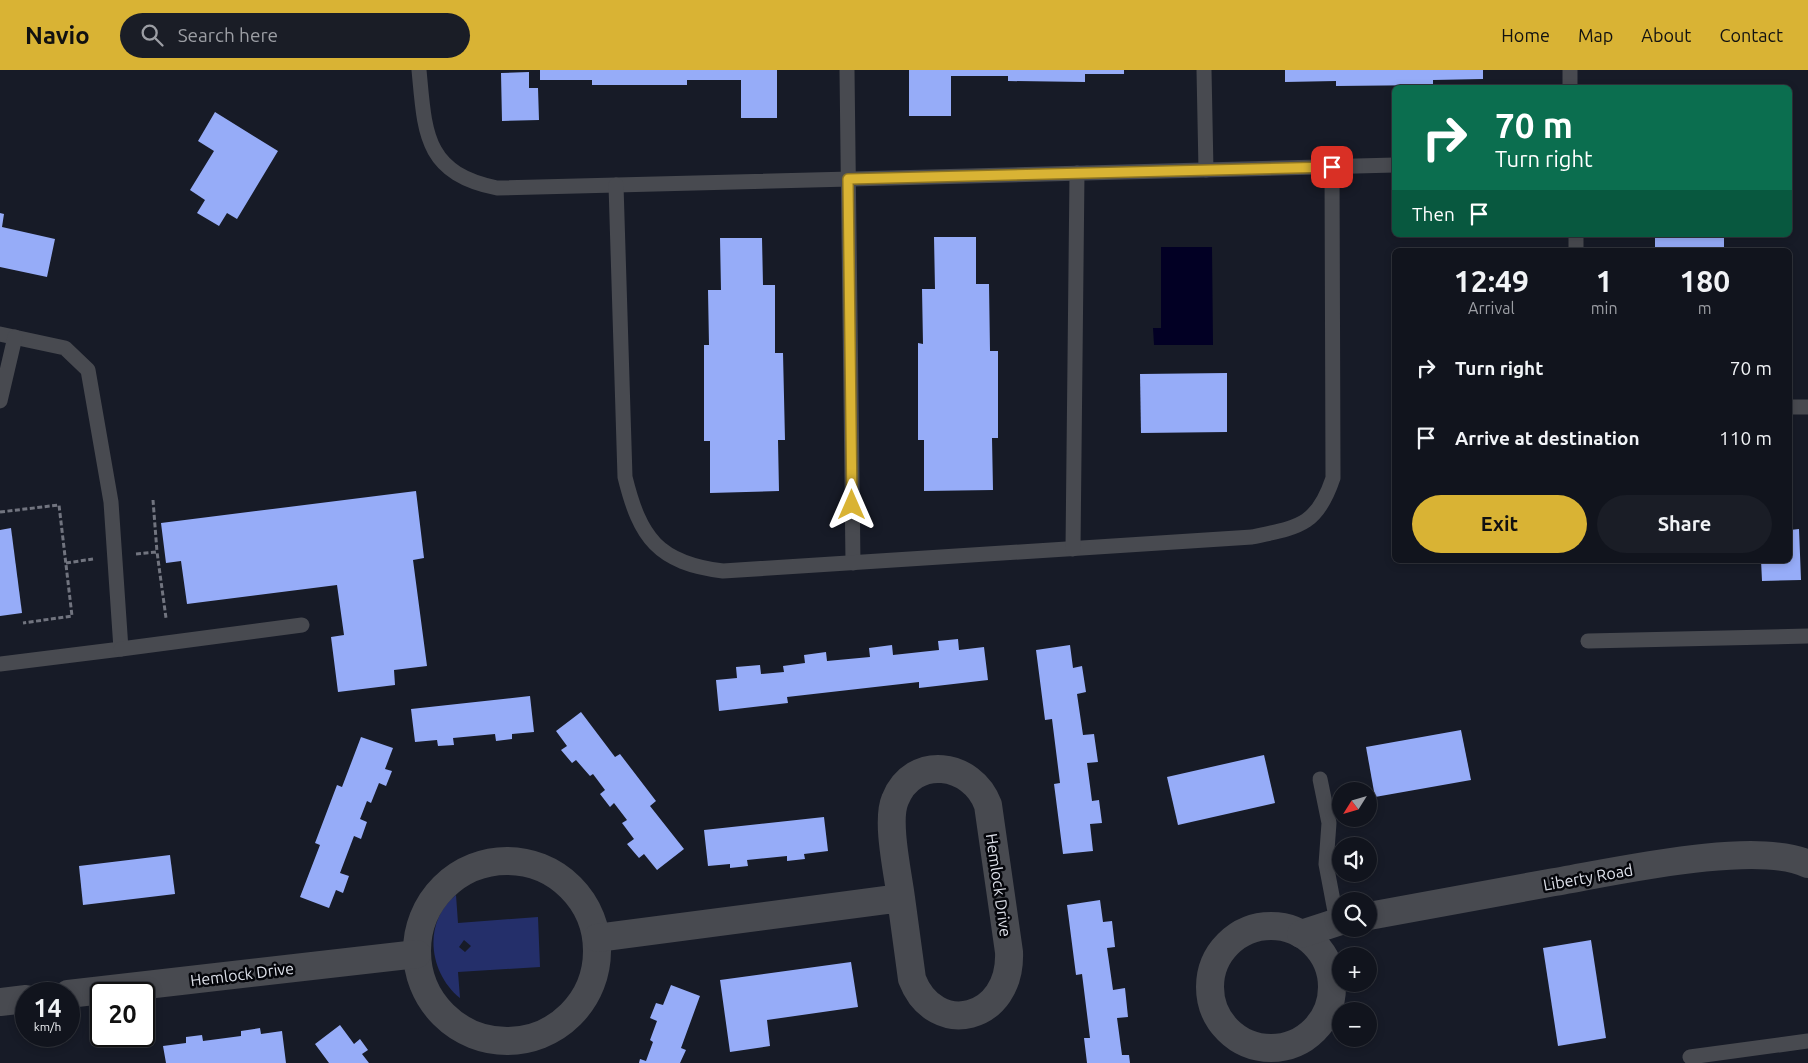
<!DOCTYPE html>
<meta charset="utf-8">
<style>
body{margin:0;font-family:Ubuntu,sans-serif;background:#1a1d26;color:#f1f3f6;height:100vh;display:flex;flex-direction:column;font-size:19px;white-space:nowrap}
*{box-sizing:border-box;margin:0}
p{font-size:16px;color:#9c9ea4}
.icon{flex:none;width:28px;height:28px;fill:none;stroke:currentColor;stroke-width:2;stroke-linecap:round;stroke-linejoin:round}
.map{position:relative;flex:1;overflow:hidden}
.sheet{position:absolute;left:1392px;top:178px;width:400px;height:315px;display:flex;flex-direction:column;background:#11141d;border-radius:8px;box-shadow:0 2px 8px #0003,0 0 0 1px #30333b}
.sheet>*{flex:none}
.banner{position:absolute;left:1392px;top:15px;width:400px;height:152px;border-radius:8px;box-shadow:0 2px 8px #0003,0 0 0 1px #30333b;background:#0b6e4f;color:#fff;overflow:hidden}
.needle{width:32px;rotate:233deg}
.tools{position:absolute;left:1332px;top:712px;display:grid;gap:10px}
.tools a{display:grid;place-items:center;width:45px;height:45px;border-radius:50%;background:#11141d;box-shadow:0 2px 8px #0003,0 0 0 1px #30333b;font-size:25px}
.speed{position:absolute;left:15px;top:912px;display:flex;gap:10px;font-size:25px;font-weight:700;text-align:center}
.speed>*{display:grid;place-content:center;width:65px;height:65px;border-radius:50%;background:#11141d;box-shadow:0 2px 8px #0003,0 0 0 1px #30333b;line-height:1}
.speed small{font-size:12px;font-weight:400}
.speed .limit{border:2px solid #111;border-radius:8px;background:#fff;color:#111}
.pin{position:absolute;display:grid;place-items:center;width:42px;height:42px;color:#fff;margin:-21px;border-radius:10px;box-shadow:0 2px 8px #0006}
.me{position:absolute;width:55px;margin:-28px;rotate:0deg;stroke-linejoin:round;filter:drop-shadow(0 0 4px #0008)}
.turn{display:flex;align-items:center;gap:18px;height:105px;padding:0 20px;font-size:22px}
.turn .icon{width:65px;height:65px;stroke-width:2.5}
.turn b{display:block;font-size:35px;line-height:42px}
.then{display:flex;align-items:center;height:48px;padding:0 20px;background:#0003;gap:10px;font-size:19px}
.eta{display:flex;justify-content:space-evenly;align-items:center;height:85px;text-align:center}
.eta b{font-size:30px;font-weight:700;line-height:35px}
.primary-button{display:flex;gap:10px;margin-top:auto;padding:10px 20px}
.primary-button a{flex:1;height:58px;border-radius:30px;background:#d9b334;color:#111;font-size:20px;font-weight:700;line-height:58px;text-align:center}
.primary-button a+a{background:#1a1d26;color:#f1f3f6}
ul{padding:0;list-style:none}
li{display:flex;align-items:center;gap:15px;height:70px;padding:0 20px}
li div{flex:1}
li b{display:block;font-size:19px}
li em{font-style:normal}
header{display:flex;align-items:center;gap:30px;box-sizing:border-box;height:70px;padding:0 25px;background:#d9b334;color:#111}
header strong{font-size:24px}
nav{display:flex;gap:28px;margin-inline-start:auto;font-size:18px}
.search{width:350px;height:45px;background:#1a1d26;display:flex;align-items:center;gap:12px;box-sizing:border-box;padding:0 18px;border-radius:28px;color:#9c9ea4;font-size:19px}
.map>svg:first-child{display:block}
.green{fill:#242f6a;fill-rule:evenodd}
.water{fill:#020024}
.building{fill:#96acf8}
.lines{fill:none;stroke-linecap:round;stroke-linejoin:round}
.path{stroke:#71747f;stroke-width:3;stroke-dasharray:5 2.5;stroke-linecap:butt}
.lane{stroke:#484a50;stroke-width:15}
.street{stroke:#484a50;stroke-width:28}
.route-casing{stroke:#8d7422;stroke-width:12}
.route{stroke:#d9b334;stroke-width:9}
.labels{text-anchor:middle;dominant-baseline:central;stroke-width:5;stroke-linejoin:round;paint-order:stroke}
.street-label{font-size:16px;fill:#dee1ea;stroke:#05060b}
</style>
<header>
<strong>Navio</strong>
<div class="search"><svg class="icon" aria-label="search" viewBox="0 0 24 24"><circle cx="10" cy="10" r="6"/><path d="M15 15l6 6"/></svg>Search here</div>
<nav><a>Home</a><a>Map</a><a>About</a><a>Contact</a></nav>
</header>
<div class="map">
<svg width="1808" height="993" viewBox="0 0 1808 993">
<rect width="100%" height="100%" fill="#171b27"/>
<path class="green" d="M456,825L458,853L538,847L540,897L458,902L460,928C429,903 422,852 456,825ZM464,870L471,876L465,882L459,877Z"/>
<polygon class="water" points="1161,177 1212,177 1213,275 1154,275 1153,258 1161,258"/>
<g class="building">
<polygon points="540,0 777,0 777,48 741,48 741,10 687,10 687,15 592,15 592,10 540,10"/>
<polygon points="909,0 1124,0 1124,4 1085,4 1085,12 1008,11 1008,6 951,6 951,46 909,46"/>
<polygon points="1285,0 1483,0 1483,9 1433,10 1433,15 1336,16 1336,11 1285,12"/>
<polygon points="529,2 529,18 538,18 539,50 502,51 501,3"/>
<polygon points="215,42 278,81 237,149 227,143 219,156 197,143 205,130 190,120 214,81 198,71"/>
<polygon points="0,143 4,144 2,157 55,169 47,207 0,197"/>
<rect x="1655" y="165" width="69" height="15"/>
<polygon points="934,167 976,167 976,214 989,214 990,281 998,281 998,368 992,368 993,420 924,421 924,370 918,370 918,273 923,274 922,219 935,219"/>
<polygon points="720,168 762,168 763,215 775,215 775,283 783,283 785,370 778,370 779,421 710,423 710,371 704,371 704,275 709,275 708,220 721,220"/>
<polygon points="1227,303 1227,362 1141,363 1140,304"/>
<polygon points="416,421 424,488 413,490 427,596 394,600 395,615 338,622 331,567 344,565 337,515 187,534 181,491 166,493 161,453"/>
<polygon points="11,458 22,543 0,546 0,460"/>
<polygon points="1799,459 1801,510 1762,511 1761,490 1790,490 1790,460"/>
<polygon points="958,569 959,580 984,577 988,610 919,618 919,612 787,627 788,633 719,641 716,610 737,608 736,597 760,595 761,604 784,602 783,596 805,593 804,585 826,582 827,591 870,587 869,578 892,575 893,585 939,580 938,571"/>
<polygon points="1070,575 1073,598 1082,596 1086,622 1077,624 1083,665 1094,664 1098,692 1087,693 1092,731 1099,730 1102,753 1090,754 1093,781 1063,784 1054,714 1060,713 1052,649 1045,650 1036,580"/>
<polygon points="530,626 534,662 512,664 512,669 496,671 495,664 453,668 454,675 438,676 437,670 415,672 411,639"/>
<polygon points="581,642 615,687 620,684 656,731 650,736 684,779 657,800 644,784 639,788 627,774 634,769 622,753 627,750 614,733 610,737 600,724 605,720 593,704 590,706 576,690 572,693 561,680 567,676 556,661"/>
<polygon points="1461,660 1471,710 1375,727 1366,677"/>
<polygon points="361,667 393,678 385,699 392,701 386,716 379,713 371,733 367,731 360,749 367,752 361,769 354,766 340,803 349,806 343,823 336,820 329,838 300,827 320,775 315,773 337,715 342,717"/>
<polygon points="1264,685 1275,733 1178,755 1167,707"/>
<polygon points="824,747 828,781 804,784 805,789 787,791 787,786 747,790 748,796 730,798 730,794 708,796 704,760"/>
<polygon points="170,785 175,824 83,835 79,796"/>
<polygon points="1100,830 1103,852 1112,851 1115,877 1107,878 1113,920 1125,918 1128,947 1117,948 1122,985 1129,985 1130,993 1087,993 1084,968 1090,968 1082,904 1076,905 1067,835"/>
<polygon points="1591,870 1606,968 1558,976 1543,878"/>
<polygon points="851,892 858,937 767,950 770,976 730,982 720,910"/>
<polygon points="671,915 700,926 681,978 686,980 680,993 639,993 640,989 646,991 653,972 650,970 657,951 650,948 656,933 663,935"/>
<polygon points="340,955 354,974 360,969 368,980 362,984 369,993 329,993 315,974"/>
<polygon points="260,958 261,964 282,961 286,993 166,993 163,976 186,973 186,967 202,965 203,971 241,966 241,961"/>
</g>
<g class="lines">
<g class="path">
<polyline points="153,430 157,482"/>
<polyline points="0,442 59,435 72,546 23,553"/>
<polyline points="136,484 157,482 166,548"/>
<polyline points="66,493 93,489"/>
</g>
<g class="lane">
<path d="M419,0C425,63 424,103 497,118L1395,95"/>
<polyline points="847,0 853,493"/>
<polyline points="1204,0 1206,100"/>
<polyline points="1570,0 1570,18"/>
<path d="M616,115L625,407C640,468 658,493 723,501L1252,467C1299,457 1317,456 1333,408L1332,97"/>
<polyline points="1576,165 1576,180"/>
<polyline points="0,264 65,278 88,300 111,432 121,579 0,594"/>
<polyline points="0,331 15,267"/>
<polyline points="1790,337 1808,337"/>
<polyline points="1073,479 1077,103"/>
<polyline points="1588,571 1808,566"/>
<polyline points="121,579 302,555"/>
<polyline points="1320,709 1329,753 1326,794 1337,852"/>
<polyline points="1690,987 1808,971"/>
</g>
<g class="street">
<circle cx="507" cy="881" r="90"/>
<path d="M1369,846C1429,835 1489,824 1549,813C1609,803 1755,769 1808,794"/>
<circle cx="1271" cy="917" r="61"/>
<polyline points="1301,864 1341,851"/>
<path d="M597,868L901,828L912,909C935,969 1012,951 1009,882L988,735C972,692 913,684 895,730C886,751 898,804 901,828"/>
<polyline points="68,924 417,884"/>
<polyline points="0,932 26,929"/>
</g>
</g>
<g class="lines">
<g class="route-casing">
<polyline id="route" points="852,435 848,109 1332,97"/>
</g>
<use href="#route" class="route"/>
</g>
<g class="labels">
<g class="street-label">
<text transform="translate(1588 807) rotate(-10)">Liberty Road</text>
<text transform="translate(999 815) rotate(82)">Hemlock Drive</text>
<text transform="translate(242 904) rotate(-7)">Hemlock Drive</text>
</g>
</g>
</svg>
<div class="tools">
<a><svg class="needle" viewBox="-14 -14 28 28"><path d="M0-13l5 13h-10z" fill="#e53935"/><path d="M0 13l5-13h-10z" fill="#9c9ea4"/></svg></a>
<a><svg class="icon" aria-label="sound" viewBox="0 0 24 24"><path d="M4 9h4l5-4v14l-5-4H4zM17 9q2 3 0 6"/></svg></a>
<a><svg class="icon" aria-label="search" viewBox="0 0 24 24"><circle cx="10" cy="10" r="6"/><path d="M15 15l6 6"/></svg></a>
<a>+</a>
<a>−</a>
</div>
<div class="speed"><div>14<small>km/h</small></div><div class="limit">20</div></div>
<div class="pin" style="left:1332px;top:97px;background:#d93025"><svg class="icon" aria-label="arrive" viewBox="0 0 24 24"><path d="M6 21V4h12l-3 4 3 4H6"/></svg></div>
<svg class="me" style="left:852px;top:435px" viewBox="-20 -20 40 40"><path d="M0-17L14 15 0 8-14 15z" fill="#d9b334" stroke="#fff" stroke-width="4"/></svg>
<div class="banner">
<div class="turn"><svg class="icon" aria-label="right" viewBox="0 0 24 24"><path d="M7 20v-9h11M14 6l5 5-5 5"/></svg><div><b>70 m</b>Turn right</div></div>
<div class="then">Then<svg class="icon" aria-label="arrive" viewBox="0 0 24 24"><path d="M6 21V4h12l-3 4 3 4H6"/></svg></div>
</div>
<section class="sheet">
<div class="eta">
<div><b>12:49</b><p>Arrival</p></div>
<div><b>1</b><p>min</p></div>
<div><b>180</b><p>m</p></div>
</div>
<ul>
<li><svg class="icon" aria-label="right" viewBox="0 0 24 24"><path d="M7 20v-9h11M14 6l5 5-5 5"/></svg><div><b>Turn right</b></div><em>70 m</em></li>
<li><svg class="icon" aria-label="arrive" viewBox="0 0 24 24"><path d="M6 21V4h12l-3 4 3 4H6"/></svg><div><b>Arrive at destination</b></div><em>110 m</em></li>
</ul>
<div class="primary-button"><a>Exit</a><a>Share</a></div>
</section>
</div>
